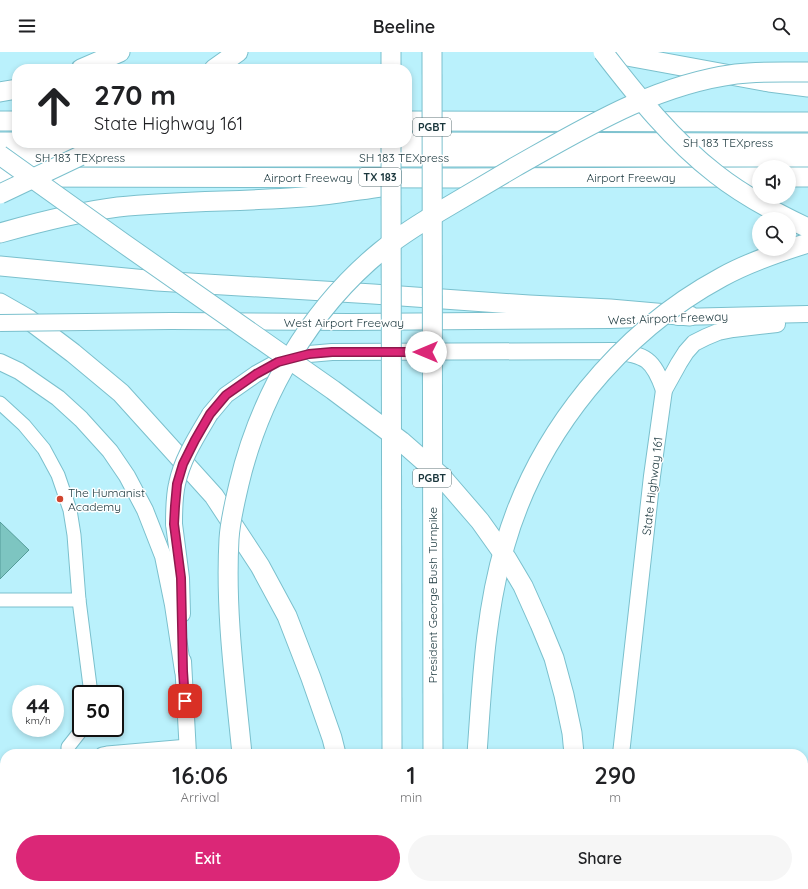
<!DOCTYPE html>
<style>
body{margin:0;font-family:Quicksand,sans-serif;background:#f6f6f6;color:#202124;height:100vh;display:flex;flex-direction:column;font-size:15px;white-space:nowrap}
*{box-sizing:border-box;margin:0}
p{font-size:13px;color:#757577}
.icon{flex:none;width:22px;height:22px;fill:none;stroke:currentColor;stroke-width:2;stroke-linecap:round;stroke-linejoin:round}
.map{position:relative;flex:1;overflow:hidden}
.panel{position:absolute;left:0px;top:697px;width:808px;height:140px;display:flex;flex-direction:column;background:#fff;border-radius:16px 16px 0 0;box-shadow:0 2px 6px #0003}
.panel>*{flex:none}
.hud{position:absolute;left:12px;top:12px;width:400px;height:84px;border-radius:16px;box-shadow:0 2px 6px #0003;background:#fff;color:#202124;overflow:hidden}
.buttons{position:absolute;left:752px;top:108px;display:grid;gap:8px}
.buttons a{display:grid;place-items:center;width:44px;height:44px;border-radius:50%;background:#fff;box-shadow:0 2px 6px #0003;font-size:20px}
.speed{position:absolute;left:12px;top:633px;display:flex;gap:8px;font-size:20px;font-weight:700;text-align:center}
.speed>*{display:grid;place-content:center;width:52px;height:52px;border-radius:50%;background:#fff;box-shadow:0 2px 6px #0003;line-height:1}
.speed small{font-size:10px;font-weight:400}
.speed .limit{border:2px solid #111;border-radius:6px;background:#fff;color:#111}
.pin{position:absolute;display:grid;place-items:center;width:34px;height:34px;color:#fff;margin:-17px;border-radius:8px;box-shadow:0 2px 6px #0006}
.me{position:absolute;width:44px;margin:-22px;rotate:270deg;stroke-linejoin:round;filter:drop-shadow(0 0 3px #0008)}
.turn{display:flex;align-items:center;gap:14px;height:84px;padding:0 16px;font-size:18px}
.turn .icon{width:52px;height:52px;stroke-width:2.5}
.turn b{display:block;font-size:28px;line-height:34px}
.eta{display:flex;justify-content:space-evenly;align-items:center;height:68px;text-align:center}
.eta b{font-size:24px;font-weight:600;line-height:28px}
.cta{display:flex;gap:8px;margin-top:auto;padding:8px 16px}
.cta a{flex:1;height:46px;border-radius:24px;background:#db2777;color:#fff;font-size:16px;font-weight:600;line-height:46px;text-align:center}
.cta a+a{background:#f6f6f6;color:#202124}
header{display:flex;justify-content:space-between;align-items:center;height:52px;padding:0 16px;background:#fff;font-size:18px;font-weight:600}
.map>svg:first-child{display:block}
.building{fill:#7dc5c1;stroke:#559c99}
.lines{fill:none;stroke-linecap:round;stroke-linejoin:round}
.minor-casing{stroke:#7bc0cd;stroke-width:15}
.major-casing{stroke:#7bc0cd;stroke-width:18}
.highway-casing{stroke:#7bc0cd;stroke-width:21}
.minor{stroke:#fff;stroke-width:13}
.major{stroke:#fff;stroke-width:16}
.highway{stroke:#fff;stroke-width:19}
.major-bridge-casing{stroke:#7bc0cd;stroke-width:18;stroke-linecap:butt}
.highway-bridge-casing{stroke:#7bc0cd;stroke-width:21;stroke-linecap:butt}
.major-bridge{stroke:#fff;stroke-width:16}
.highway-bridge{stroke:#fff;stroke-width:19}
.route-casing{stroke:#8e194d;stroke-width:10}
.route{stroke:#db2777;stroke-width:7}
.poi-dot{fill:#d0442e;stroke:#fff;stroke-width:1.5}
.labels{text-anchor:middle;dominant-baseline:central;stroke-width:3;stroke-linejoin:round;paint-order:stroke}
.shield{fill:#fff;stroke:#5f7377;stroke-width:1}
.shield-label{font-size:11px;font-weight:bold;fill:#1b373d}
.street-label{font-size:12px;fill:#1b373d;stroke:#fff}
.poi-label{font-size:12px;fill:#1b373d;stroke:#fff;text-anchor:start}
</style>
<header><svg class="icon" aria-label="menu" viewBox="0 0 24 24"><path d="M4 6h16M4 12h16M4 18h16"/></svg>Beeline<svg class="icon" aria-label="search" viewBox="0 0 24 24"><circle cx="10" cy="10" r="6"/><path d="M15 15l6 6"/></svg></header>
<div class="map">
<svg width="808" height="837" viewBox="0 0 808 837">
<rect width="100%" height="100%" fill="#baf1fc"/>
<polygon class="building" points="0,470 29,498 0,527"/>
<g class="lines">
<g class="minor-casing">
<g id="minor">
<polyline points="0,351 24,373 44,397 58,423 70,458 74,483 79,548 91,642"/>
<polyline points="0,548 79,548"/>
<polyline points="68,702 68,695 83,676"/>
<polyline points="102,702 107,701 188,694"/>
<polyline points="0,738 5,735"/>
<polyline points="45,832 47,837"/>
<polyline points="797,832 799,832 798,837"/>
<polyline points="0,837 7,832"/>
<polyline points="675,837 676,832"/>
</g>
</g>
<g class="major-casing">
<g id="major">
<polyline points="678,265 808,262"/>
<polyline points="171,269 350,270 610,268 640,267"/>
<polyline points="0,310 19,319 58,346 81,367 110,399 127,424 145,458 163,504 173,553 183,619"/>
<path d="M210,362L226,343L256,322L278,310L309,302L332,300L614,299C646,303 653,307 664,338"/>
<polyline points="174,472 181,526 182,562"/>
<polyline points="183,609 188,702"/>
<polyline points="621,702 652,424 664,338 679,311 686,300 694,291 706,285 718,280 733,277 777,272"/>
<polyline points="197,832 197,837"/>
<polyline points="606,837 606,832"/>
</g>
</g>
<g class="highway-casing">
<g id="highway">
<polyline points="391,0 391,17"/>
<polyline points="605,0 769,30 808,35"/>
<polyline points="81,17 120,0"/>
<polyline points="214,17 238,0"/>
<polyline points="0,40 17,37"/>
<polyline points="0,69 17,69"/>
<polyline points="407,69 808,70"/>
<polyline points="0,90 17,90"/>
<polyline points="407,90 808,91"/>
<polyline points="0,105 808,105"/>
<polyline points="0,125 454,126 759,125"/>
<polyline points="789,125 808,125"/>
<path d="M0,181C39,170 78,160 118,155C184,148 250,150 315,144C337,142 359,138 381,135"/>
<polyline points="0,214 157,229 373,242 529,253 610,257 690,264"/>
<polyline points="0,251 28,267 73,301 121,341 214,444 260,514 287,564 311,626 332,686 336,702"/>
<polyline points="255,832 255,837"/>
<polyline points="358,832 359,837"/>
<polyline points="391,837 391,832"/>
<polyline points="433,837 433,832"/>
<polyline points="467,837 467,832"/>
<polyline points="571,837 571,832"/>
</g>
</g>
<use href="#minor" class="minor"/>
<use href="#major" class="major"/>
<use href="#highway" class="highway"/>
<g class="major-bridge-casing">
<g id="major-bridge">
<polyline points="0,271 171,269"/>
<path d="M174,472C174,459 174,445 177,432C182,407 197,384 210,362"/>
</g>
</g>
<g class="highway-bridge-casing">
<g id="highway-bridge">
<polyline points="432,0 433,702"/>
<path d="M603,0C637,44 672,88 716,122C744,144 776,161 808,176"/>
<polyline points="391,91 392,702"/>
<polyline points="0,103 123,191 333,338 401,389 442,425 480,469 507,507 523,534 540,572 554,606 564,643 572,681 574,702"/>
<polyline points="0,142 80,104"/>
<path d="M242,702C235,631 225,559 229,487C230,469 235,450 239,432C260,343 310,257 381,199C402,182 425,168 449,154C471,141 493,128 515,115C586,75 654,33 736,22C760,19 784,20 808,20"/>
<path d="M477,702C482,632 485,560 505,493C537,381 620,280 722,225C749,210 779,200 808,191"/>
</g>
</g>
<use href="#major-bridge" class="major-bridge"/>
<use href="#highway-bridge" class="highway-bridge"/>
</g>
<g class="lines">
<g class="route-casing">
<polyline id="route" points="185,649 183,619 181,526 174,472 175,454 177,432 183,412 195,388 210,362 226,343 256,322 278,310 309,302 332,300 426,300"/>
</g>
<use href="#route" class="route"/>
</g>
<circle class="poi-dot" cx="60" cy="447" r="4"/>
<g class="labels">
<g class="shield">
<rect x="413" y="66" width="38" height="18" rx="3"/>
<rect x="359" y="116" width="42" height="18" rx="3"/>
<rect x="413" y="417" width="38" height="18" rx="3"/>
</g>
<g class="shield-label">
<text x="432" y="75">PGBT</text>
<text x="380" y="125">TX 183</text>
<text x="432" y="426">PGBT</text>
</g>
<g class="street-label">
<text x="728" y="90">SH 183 TEXpress</text>
<text x="80" y="105">SH 183 TEXpress</text>
<text x="404" y="105">SH 183 TEXpress</text>
<text x="308" y="125">Airport Freeway</text>
<text x="631" y="125">Airport Freeway</text>
<text transform="translate(668 266) rotate(-2)">West Airport Freeway</text>
<text x="344" y="270">West Airport Freeway</text>
<text transform="translate(652 434) rotate(-83)">State Highway 161</text>
<text transform="translate(432 543) rotate(-90)">President George Bush Turnpike</text>
</g>
<g class="poi-label">
<text x="68" y="440">The Humanist<tspan x="68" dy="14">Academy</tspan></text>
</g>
</g>
</svg>
<div class="buttons">
<a><svg class="icon" aria-label="sound" viewBox="0 0 24 24"><path d="M4 9h4l5-4v14l-5-4H4zM17 9q2 3 0 6"/></svg></a>
<a><svg class="icon" aria-label="search" viewBox="0 0 24 24"><circle cx="10" cy="10" r="6"/><path d="M15 15l6 6"/></svg></a>
</div>
<div class="speed"><div>44<small>km/h</small></div><div class="limit">50</div></div>
<div class="pin" style="left:185px;top:649px;background:#d93025"><svg class="icon" aria-label="arrive" viewBox="0 0 24 24"><path d="M6 21V4h12l-3 4 3 4H6"/></svg></div>
<svg class="me" style="left:426px;top:300px" viewBox="-20 -20 40 40"><circle r="19" fill="#fff"/><path d="M0-13L10 11 0 6-10 11z" fill="#db2777"/></svg>
<div class="hud">
<div class="turn"><svg class="icon" aria-label="ahead" viewBox="0 0 24 24"><path d="M12 20V5M6 11l6-6 6 6"/></svg><div><b>270 m</b>State Highway 161</div></div>
</div>
<section class="panel">
<div class="eta">
<div><b>16:06</b><p>Arrival</p></div>
<div><b>1</b><p>min</p></div>
<div><b>290</b><p>m</p></div>
</div>
<div class="cta"><a>Exit</a><a>Share</a></div>
</section>
</div>
